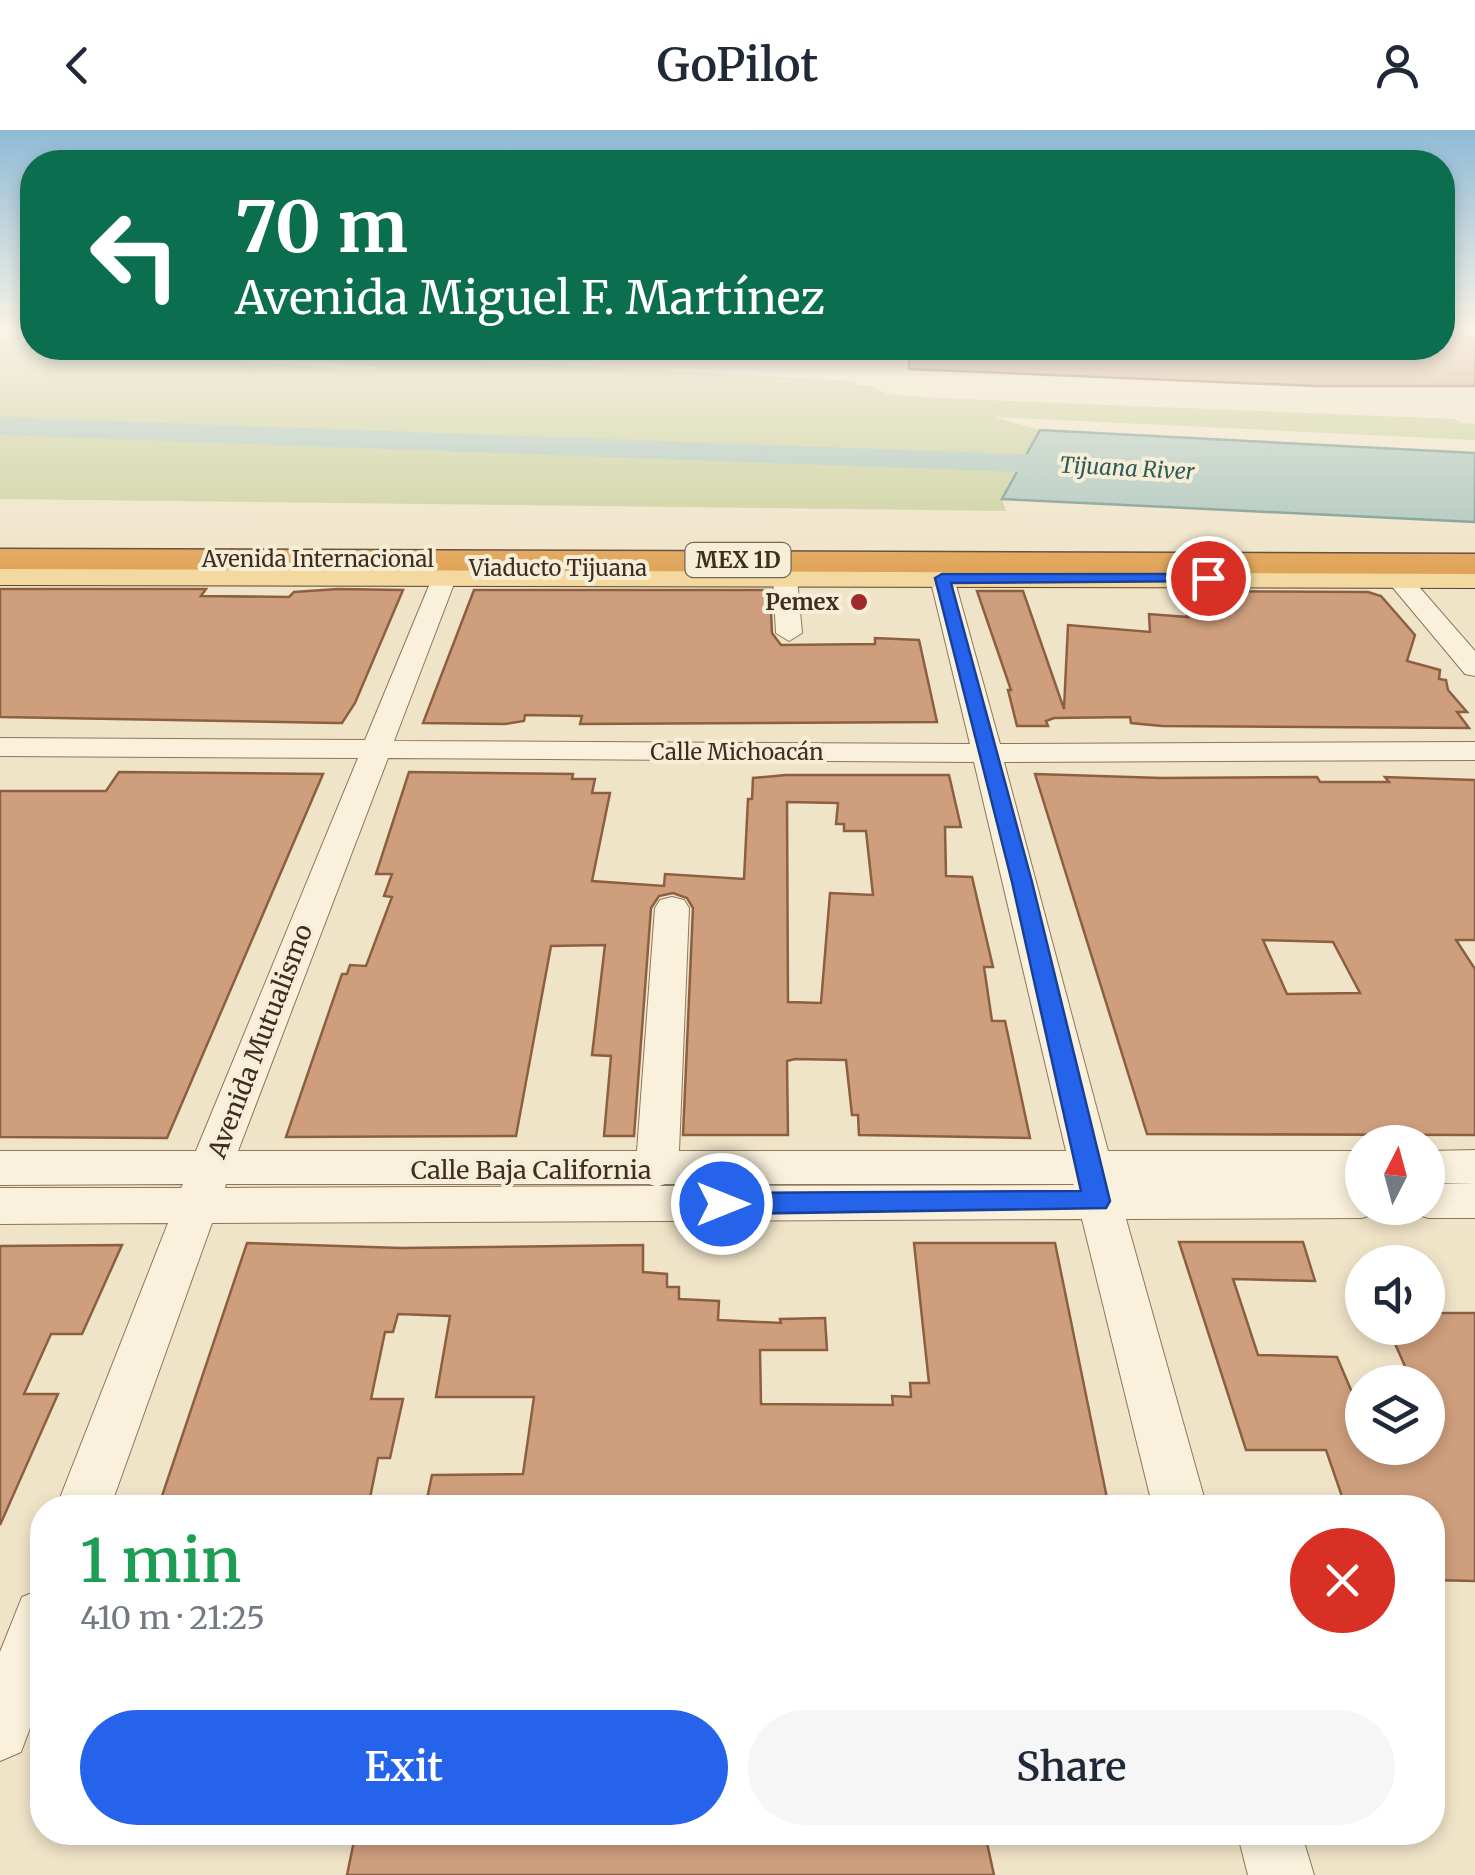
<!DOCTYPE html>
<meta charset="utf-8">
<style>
body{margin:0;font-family:Merriweather,serif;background:#f6f6f7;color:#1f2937;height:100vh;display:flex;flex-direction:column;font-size:38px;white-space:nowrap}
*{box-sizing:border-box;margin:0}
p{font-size:32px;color:#747a83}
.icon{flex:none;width:55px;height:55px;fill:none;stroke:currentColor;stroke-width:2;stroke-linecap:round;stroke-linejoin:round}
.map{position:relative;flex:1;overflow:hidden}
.drawer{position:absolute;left:30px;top:1365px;width:1415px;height:350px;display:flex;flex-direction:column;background:#fff;border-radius:40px;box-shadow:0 5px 15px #0003}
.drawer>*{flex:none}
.top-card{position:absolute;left:20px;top:20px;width:1435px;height:210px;border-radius:40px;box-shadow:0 5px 15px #0003;background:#0b6e4f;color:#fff;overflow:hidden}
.needle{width:65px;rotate:6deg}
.tools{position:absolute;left:1345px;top:995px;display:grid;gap:20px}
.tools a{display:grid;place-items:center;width:100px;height:100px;border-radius:50%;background:#fff;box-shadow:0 5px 15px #0003;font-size:50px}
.pin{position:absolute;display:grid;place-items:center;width:85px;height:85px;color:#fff;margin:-42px;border:5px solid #fff;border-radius:50%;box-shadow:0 2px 10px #0007}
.me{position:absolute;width:110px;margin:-55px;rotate:90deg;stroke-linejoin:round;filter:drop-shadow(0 0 8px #0008)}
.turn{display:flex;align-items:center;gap:35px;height:210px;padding:0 50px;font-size:45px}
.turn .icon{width:130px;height:130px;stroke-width:2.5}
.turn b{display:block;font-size:70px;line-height:85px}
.round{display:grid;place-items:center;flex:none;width:105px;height:105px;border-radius:52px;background:#f6f6f7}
.headline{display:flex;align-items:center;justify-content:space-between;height:170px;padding:0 50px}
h1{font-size:60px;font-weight:600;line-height:75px;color:#1e9e55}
.action{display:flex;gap:20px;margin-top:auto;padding:20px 50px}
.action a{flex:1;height:115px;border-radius:60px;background:#2563eb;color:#fff;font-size:40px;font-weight:600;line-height:115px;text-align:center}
.action a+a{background:#f6f6f7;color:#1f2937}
header{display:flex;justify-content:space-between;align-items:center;height:130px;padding:0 50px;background:#fff;font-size:45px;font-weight:600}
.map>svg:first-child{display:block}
.green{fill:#c9cf9b}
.water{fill:#a9c4bc;stroke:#6f938a;stroke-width:2.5}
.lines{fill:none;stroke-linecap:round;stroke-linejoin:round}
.river{fill:#a9c4bc;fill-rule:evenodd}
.building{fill:#cf9f7d;stroke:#8d5f41;stroke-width:2.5;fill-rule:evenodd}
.minor-casing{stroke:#8d765c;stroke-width:2}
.major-casing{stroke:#5b4430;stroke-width:2}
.highway-casing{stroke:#5b4430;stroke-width:3}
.minor{fill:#faf1dc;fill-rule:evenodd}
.major{fill:#f3d9a0;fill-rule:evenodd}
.highway{fill:#e0a458;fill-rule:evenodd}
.route{fill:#2563eb;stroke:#184099;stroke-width:2.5}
.poi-dot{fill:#9e2a2b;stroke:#f7eed8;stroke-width:4}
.labels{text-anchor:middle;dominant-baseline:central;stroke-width:8;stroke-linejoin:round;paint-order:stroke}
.far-water-label{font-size:22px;font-style:italic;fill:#2f5d5a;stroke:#f7eed8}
.far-street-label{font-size:22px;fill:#3d2e20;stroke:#f7eed8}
.shield{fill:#f7eed8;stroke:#756857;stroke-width:2.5}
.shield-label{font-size:22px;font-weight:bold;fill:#3d2e20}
.far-poi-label{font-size:22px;font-weight:bold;fill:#3d2e20;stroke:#f7eed8;text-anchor:end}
.street-label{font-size:25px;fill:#3d2e20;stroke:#f7eed8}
</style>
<header><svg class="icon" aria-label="back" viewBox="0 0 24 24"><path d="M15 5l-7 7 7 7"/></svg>GoPilot<svg class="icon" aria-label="person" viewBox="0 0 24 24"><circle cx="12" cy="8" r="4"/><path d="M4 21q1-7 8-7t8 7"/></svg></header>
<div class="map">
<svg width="1475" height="1745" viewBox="0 0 1475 1745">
<rect width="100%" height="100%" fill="#f0e4c8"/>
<polygon class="green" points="0,211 32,214 32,218 79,218 373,241 376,236 140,218 253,218 385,227 399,218 392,226 856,251 856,255 871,256 888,264 937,268 1456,289 1461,293 1475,294 1475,310 993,287 1040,300 1002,369 1006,381 0,369"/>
<polygon class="water" points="1040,300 1475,323 1475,392 1002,369"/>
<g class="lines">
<polygon class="river" points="0,287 1101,327 1112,329 1117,336 1112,343 1101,345 0,305"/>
</g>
<g class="building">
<polygon points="1442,197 1455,197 1465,207 1475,207 1475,256 1316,256 909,239 910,218 1442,218"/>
<polygon points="0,459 206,459 201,466 289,467 294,462 338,459 403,460 355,573 342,593 336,593 0,587"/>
<polygon points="474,460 770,460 772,503 781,515 875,514 875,508 919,510 937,592 580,594 582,586 525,585 524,591 505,594 423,593"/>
<polygon points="977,461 1023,461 1064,579 1068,495 1150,502 1149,484 1188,487 1176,461 1368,462 1381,466 1415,505 1407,531 1440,540 1439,549 1446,550 1448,560 1467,582 1457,582 1469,598 1162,596 1131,593 1130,587 1054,588 1046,591 1048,596 1017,596 1008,560 1011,560"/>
<polygon points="119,642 323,644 167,1008 0,1007 0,661 106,661"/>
<path d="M409,642L573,644L572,649H595L592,663H610L592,751L664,756L665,744L744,749L748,669H752L753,648L786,645H949L961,697H945L946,746L972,747L993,837H984L992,891H1005L1030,1008L859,1005L858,985H852L846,930L795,929L787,931L788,1005H683L693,778L687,768L673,763L659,766L651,778L634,1006H604L611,926L592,925L605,815L551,816L516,1006L286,1007L342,844H347L350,835L366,836L392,767L384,766L392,744H376ZM787,672L838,673L836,694H844V701H866L873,765L830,763L821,873L788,872Z"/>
<path d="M1035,644L1162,648L1317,647L1320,652H1389L1385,647L1475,650V810H1456L1475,839V1005L1147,1004ZM1263,810L1333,812L1360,863L1287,864Z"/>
<polygon points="1179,1112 1303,1112 1315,1151 1233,1149 1258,1225 1337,1227 1362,1286 1362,1318 1428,1318 1428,1252 1412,1252 1388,1198 1428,1198 1428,1183 1475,1183 1475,1451 1432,1450 1432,1378 1346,1378 1326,1320 1246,1320"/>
<polygon points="247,1113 401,1118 643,1115 643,1142 667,1144 667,1157 679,1157 679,1169 719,1171 718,1190 781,1193 780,1189 825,1188 827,1220 760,1220 761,1274 893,1275 892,1266 911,1267 910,1253 929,1253 914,1113 1055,1113 1109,1378 425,1378 432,1345 523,1344 534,1267 436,1267 450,1186 398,1184 393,1202 385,1202 371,1269 403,1269 390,1328 378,1328 368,1378 158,1378"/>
<polygon points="122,1115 82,1204 51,1204 24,1264 58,1264 0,1395 0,1116"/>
<polygon points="364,1702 500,1702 499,1709 560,1709 561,1702 941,1702 942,1712 987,1713 994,1745 347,1745 354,1711 362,1711"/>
</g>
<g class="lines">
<g class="minor-casing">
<g id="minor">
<path d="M445,439L457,446L394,611L970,614L930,448L942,441L954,448L1000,614L1475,612V630L1004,632L1108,1021H1362V1054H1117H1362V1078H1380L1377,1083L1362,1088L1126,1089L1207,1378H1153L1082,1089L212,1093L110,1378H56L168,1093L0,1094V1058H181L183,1054L0,1055V1021H196L358,628L0,626V608L365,610L433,446ZM388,628L974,632L1066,1021H679L689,778L684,770L672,767L660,770L655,778L637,1021H238ZM226,1054H649L655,1056L225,1058ZM665,1054H1073L1074,1055L659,1056Z"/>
<polygon points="785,441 797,448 802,503 789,511 776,503 773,448"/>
<polygon points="1398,441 1407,443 1475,521 1475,546 1465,544 1389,453 1386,448 1389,443"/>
<polygon points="1475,1020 1475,1054 1428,1053 1428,1021"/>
<polygon points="1428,1054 1475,1054 1475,1088 1428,1088 1413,1083 1410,1078 1428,1078"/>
<polygon points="42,1459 42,1566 21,1622 0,1631 0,1522 22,1467"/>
<polygon points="1237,1702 1301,1702 1314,1745 1248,1745"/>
</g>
</g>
<g class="major-casing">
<polygon id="major" points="0,437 1475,440 1475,458 0,455"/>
</g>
<g class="highway-casing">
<polygon id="highway" points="0,419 1475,424 1475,444 0,439"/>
</g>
<use href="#minor" class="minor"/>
<use href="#major" class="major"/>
<use href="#highway" class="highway"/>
</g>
<linearGradient id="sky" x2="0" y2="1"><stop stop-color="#8fbad6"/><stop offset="0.45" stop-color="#f8f3e6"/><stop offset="1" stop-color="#f8f3e6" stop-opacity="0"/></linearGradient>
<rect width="1475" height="441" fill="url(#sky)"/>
<polygon class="route" points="1208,444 1216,448 1213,451 951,453 1032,752 1110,1071 1106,1078 722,1084 712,1081 708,1074 712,1066 722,1063 1081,1061 1012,752 935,448 942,444"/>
<circle class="poi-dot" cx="859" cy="472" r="10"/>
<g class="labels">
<g class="far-water-label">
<text transform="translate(1127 338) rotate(3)">Tijuana River</text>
</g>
<g class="far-street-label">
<text x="318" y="429">Avenida Internacional</text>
<text x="558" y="438">Viaducto Tijuana</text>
<text x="737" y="622">Calle Michoacán</text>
</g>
<rect class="shield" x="685.5" y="413" width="105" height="34" rx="8"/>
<g class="shield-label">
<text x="738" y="430">MEX 1D</text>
</g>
<g class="far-poi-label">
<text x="839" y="472">Pemex</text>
</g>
<g class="street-label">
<text transform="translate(260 911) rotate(-69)">Avenida Mutualismo</text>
<text x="531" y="1040">Calle Baja California</text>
</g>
</g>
</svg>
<div class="tools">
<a><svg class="needle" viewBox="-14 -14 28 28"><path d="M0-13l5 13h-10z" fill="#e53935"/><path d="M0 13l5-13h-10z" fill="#747a83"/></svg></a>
<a><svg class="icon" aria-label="sound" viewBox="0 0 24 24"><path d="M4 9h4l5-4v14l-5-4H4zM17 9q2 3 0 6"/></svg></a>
<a><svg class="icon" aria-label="layers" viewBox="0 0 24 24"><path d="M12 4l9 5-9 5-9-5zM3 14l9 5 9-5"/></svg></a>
</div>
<div class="pin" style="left:1208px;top:448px;background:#d93025"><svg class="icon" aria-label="arrive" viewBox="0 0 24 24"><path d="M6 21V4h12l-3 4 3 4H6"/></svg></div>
<svg class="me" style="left:722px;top:1074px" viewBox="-20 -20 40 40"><circle r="17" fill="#2563eb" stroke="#fff" stroke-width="3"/><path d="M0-11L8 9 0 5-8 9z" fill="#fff"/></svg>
<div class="top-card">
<div class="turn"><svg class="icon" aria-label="left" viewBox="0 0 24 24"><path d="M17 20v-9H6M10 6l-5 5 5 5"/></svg><div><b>70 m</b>Avenida Miguel F. Martínez</div></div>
</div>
<section class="drawer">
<div class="headline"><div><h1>1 min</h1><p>410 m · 21:25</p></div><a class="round" style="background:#d93025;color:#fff"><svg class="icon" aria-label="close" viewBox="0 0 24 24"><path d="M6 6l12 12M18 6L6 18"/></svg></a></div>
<div class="action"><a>Exit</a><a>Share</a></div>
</section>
</div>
